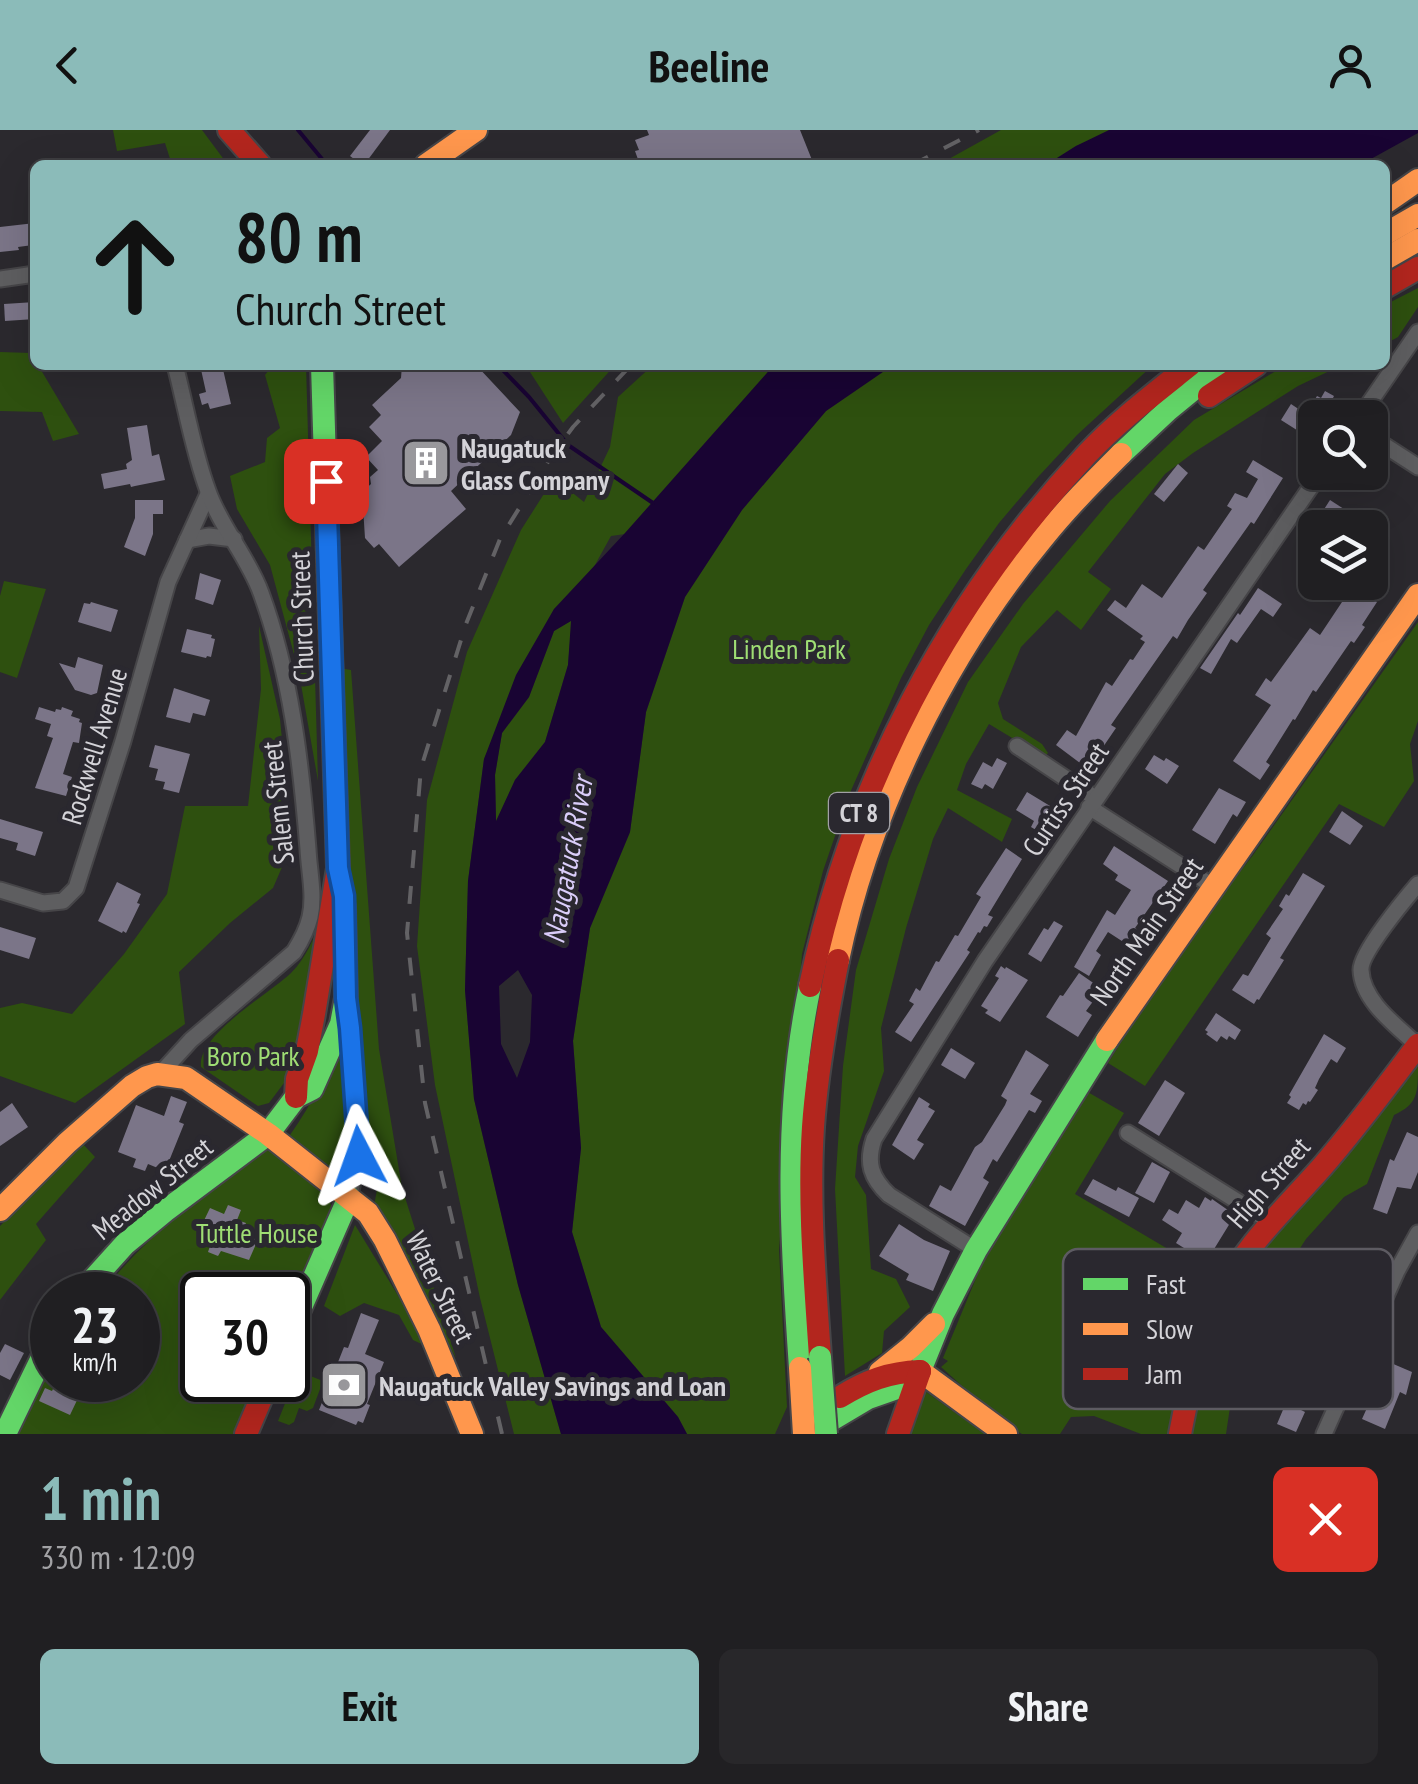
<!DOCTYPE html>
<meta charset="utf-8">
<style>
body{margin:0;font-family:"PT Sans Narrow",sans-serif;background:#28272a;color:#f1f3f6;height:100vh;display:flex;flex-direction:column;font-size:38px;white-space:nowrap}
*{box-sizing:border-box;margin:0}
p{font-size:32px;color:#a2a2a5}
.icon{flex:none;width:55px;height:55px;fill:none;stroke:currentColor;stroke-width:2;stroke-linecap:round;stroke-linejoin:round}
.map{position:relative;height:1304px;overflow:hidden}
.drawer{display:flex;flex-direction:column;background:#201f22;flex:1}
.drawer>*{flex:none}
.banner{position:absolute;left:30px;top:30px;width:1360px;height:210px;border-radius:15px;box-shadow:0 10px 40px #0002,0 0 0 2px #3d3d40;background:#8bbbb9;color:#111;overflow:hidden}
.tools{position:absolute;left:1298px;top:270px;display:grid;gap:20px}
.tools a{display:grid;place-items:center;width:90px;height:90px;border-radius:15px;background:#201f22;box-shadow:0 10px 40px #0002,0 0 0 2px #3d3d40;font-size:50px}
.speed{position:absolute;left:30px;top:1142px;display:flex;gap:20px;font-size:50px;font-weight:700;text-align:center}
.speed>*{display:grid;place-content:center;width:130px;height:130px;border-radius:50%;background:#201f22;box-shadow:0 10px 40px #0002,0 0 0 2px #3d3d40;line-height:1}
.speed small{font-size:25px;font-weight:400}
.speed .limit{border:5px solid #111;border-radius:15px;background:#fff;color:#111}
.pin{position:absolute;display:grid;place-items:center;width:85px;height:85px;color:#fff;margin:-42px;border-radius:20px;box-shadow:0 5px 15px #0006}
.me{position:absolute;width:110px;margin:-55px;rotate:356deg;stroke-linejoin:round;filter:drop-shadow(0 0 8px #0008)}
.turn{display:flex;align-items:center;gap:35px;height:210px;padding:0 40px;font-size:45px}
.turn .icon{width:130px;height:130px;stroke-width:2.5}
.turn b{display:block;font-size:70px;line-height:85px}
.round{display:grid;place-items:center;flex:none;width:105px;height:105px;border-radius:15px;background:#28272a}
.overview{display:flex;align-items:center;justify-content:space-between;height:170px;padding:0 40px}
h1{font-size:60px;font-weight:700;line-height:75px;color:#8bbbb9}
.cta{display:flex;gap:20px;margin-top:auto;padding:20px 40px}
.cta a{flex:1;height:115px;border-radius:15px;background:#8bbbb9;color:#111;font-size:40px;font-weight:700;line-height:115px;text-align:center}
.cta a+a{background:#28272a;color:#f1f3f6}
header{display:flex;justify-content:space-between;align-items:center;height:130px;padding:0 40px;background:#8bbbb9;color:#111;font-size:45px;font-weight:700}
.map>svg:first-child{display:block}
.green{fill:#2e500f}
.water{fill:#190433;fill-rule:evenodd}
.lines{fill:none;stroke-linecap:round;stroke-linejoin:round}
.stream{stroke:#190433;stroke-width:4}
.building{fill:#7b7588}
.street-casing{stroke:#464548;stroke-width:19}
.fast-casing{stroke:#464548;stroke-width:26}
.slow-casing{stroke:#464548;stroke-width:26}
.jam-casing{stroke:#464548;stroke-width:26}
.street{stroke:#5e5e60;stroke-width:15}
.fast{stroke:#63d668;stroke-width:22}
.slow{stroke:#ff974d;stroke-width:22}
.jam{stroke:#b3261e;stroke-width:22}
.rail{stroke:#636265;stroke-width:4;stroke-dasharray:18 18;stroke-linecap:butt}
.fast-bridge-casing{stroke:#464548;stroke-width:26;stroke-linecap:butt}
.slow-bridge-casing{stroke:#464548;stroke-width:26;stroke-linecap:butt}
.fast-bridge{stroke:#63d668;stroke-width:22}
.slow-bridge{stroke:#ff974d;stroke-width:22}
.route-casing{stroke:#114b97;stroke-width:25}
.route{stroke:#1a73e8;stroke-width:18}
.labels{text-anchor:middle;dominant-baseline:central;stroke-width:10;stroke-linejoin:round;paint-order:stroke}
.shield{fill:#2a282f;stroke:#a1a0a5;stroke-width:2.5}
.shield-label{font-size:25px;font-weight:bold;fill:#d4d3d8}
.poi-label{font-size:28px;font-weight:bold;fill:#d4d3d8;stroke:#2a282f;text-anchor:start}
.street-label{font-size:28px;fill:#d4d3d8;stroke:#2a282f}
.park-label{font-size:28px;fill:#9fde74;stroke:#2a282f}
.water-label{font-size:30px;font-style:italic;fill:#dacdf9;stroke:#2a282f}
.key{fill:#2a282f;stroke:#5d5b62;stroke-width:2.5}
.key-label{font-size:28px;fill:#d4d3d8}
</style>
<header><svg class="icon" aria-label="back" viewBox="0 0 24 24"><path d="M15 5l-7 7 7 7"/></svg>Beeline<svg class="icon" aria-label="person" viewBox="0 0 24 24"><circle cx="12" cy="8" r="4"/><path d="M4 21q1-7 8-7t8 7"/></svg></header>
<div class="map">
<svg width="1418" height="1304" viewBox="0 0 1418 1304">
<rect width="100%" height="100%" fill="#2b292e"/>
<g class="green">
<polygon points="113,0 202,0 228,35 172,35 165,13 117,21"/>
<polygon points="1001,0 1115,0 1076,16 1046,35 938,35"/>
<polygon points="1418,158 1418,177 1398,207 1385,214 1385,175"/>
<polygon points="0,222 31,223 35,235 38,235 79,304 53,311 42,282 0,281"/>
<polygon points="273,235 306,235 318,651 299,543 270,435 237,379 230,346 265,332 267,308 280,298 265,245"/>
<polygon points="538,235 615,235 563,293 530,242"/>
<polygon points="653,235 795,235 647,401 611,406 580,462 554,479 484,629 468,751 465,860 474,969 518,1155 561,1304 514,1304 480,1168 435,955 417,816 427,670 467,522 521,400 554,348 584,372 610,317 618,267"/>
<polygon points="893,235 1153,235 1077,305 1038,347 999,393 966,439 929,495 901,548 849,665 823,741 802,824 779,1120 787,1277 775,1304 687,1304 678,1287 601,1197 572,1102 581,1018 573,911 590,798 630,702 646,582 685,467 742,380 826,281"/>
<polygon points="1286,235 1342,235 1298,256 1193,323 1165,344 1088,442 1111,459 1081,500 1057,480 1021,517 998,573 1003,589 1042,614 1048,623 1044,627 989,594 966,634 957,660 1012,689 1002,712 948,678 933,709 906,798 881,898 884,941 858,1016 855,1047 866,1065 871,1139 896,1149 910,1177 884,1201 882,1223 845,1246 835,1059 843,936 856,840 889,729 917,657 968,552 1023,474 1110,371 1194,290"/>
<polygon points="4,451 46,459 17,548 0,542 0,466"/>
<polygon points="572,490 568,535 545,612 515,650 496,694 495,645 502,603 529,567 554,501"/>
<polygon points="1418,492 1418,591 1410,614 1414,651 1384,697 1339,674 1145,956 1108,933 1174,828 1253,725"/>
<polygon points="259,496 280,589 292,714 273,758 230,793 179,842 185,894 75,973 0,946 0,878 22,873 72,884 124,824 167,764 185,676 248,676 261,559"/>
<polygon points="339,538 351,540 379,919 402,1058 456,1228 374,1076 378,1054 364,997"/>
<path d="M322,788L318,837L287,949L269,973L258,976L201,937C197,905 269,864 291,843C307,827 313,809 322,788Z"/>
<path d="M345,902L354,1040L349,1055L290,1005C313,973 329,938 345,902Z"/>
<path d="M1418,935C1418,963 1418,974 1394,985L1367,1054L1344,1067L1306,1109L1275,1157L1236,1237L1226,1304H1187L1194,1250L1233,1149Z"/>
<polygon points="1086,961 1124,983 1075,1064 1217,1148 1173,1304 1141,1304 1094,1286 1071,1287 1060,1304 1022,1304 1001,1291 941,1237 948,1231 943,1228 984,1129 1036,1041 1039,1042"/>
<path d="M271,1011L315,1046L334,1080L288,1185V1165H202V1250H259L235,1304H5L52,1222V1250H138V1165H100C146,1104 212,1059 271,1011Z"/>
<polygon points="82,1013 95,1027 36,1094 46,1110 0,1170 0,1096"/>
<polygon points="355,1095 430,1218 413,1210 399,1185 364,1173 340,1186 324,1176"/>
<polygon points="298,1241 323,1251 313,1278 307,1281 299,1278 294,1292 289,1295 278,1291"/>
<polygon points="925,1261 985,1304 910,1304"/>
</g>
<g class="water">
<polygon points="1109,0 1418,0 1418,3 1360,35 1046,35 1076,16"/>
<path d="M774,235H893L826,281L742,380L685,467L646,582L630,702L590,798L573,911L581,1018L572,1102L601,1197L678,1287L687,1304H561L518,1155L474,969L465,860L468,751L484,629L516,545L554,479L625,403ZM571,491L568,535L545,612L515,650L496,691L495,645L502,603L529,567L554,501ZM518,840L532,865L530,912L517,948L501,914L499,856Z"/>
</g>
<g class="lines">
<g class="stream">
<polyline points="298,0 327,35"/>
<polyline points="498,235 529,267 568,315 653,373"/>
</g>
</g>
<g class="building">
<polygon points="370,0 390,0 364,35 362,35 350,26"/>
<polygon points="647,0 800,0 814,35 640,35 635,21 639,20 635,10 649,5"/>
<polygon points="35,93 35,111 32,111 33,115 18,117 19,120 0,122 0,97"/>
<polygon points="35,172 35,189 5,191 4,174"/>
<polygon points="200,235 222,235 231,274 210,279 208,273 202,275 199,264 206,262"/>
<polygon points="402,235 476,235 520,282 511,305 451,361 466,379 399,437 379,414 374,418 365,408 362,362 371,354 370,347 378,340 366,327 382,311 369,297 381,285 372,275 401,248"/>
<polygon points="1325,261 1334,266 1330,274 1332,275 1325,287 1315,281 1315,302 1311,309 1281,290 1291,274 1306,284 1317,266 1321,268"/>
<polygon points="147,295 152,326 159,324 165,350 135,356 131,357 130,354 104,359 101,344 127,339 126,334 132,330 127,298"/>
<polygon points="1253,330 1283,348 1254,394 1251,392 1203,460 1207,463 1188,490 1177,509 1173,506 1111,595 1116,598 1088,639 1056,615 1067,600 1076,606 1106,552 1112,556 1130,529 1133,530 1145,512 1140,509 1143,506 1107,480 1115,470 1126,478 1142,454 1162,468 1198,416 1204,420 1232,379 1227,376 1235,363 1247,368 1258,349 1246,342"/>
<polygon points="1178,334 1188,343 1164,372 1154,364"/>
<polygon points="135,370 163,370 163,384 153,384 153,404 145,426 124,417 135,388"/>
<polygon points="1330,370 1347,381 1336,398 1312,398"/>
<polygon points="200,443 221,450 213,475 195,469"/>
<polygon points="1342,452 1348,452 1377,472 1362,495 1365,497 1354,513 1351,511 1316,562 1313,560 1295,590 1293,589 1266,632 1270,635 1260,650 1233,631 1271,575 1255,565 1266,548 1271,552 1310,498 1320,505 1342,472 1333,466"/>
<polygon points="1258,458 1282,474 1273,487 1261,479 1237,513 1231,509 1211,544 1200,538 1238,483 1240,485"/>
<polygon points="91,472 118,480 111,502 78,492 84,473 90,474"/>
<polygon points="187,499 212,505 211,508 215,509 211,527 207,526 206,528 181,522"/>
<polygon points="78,527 103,535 97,563 91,565 75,560 59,533 75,538"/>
<polygon points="174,558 210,570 205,586 193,583 190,593 166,587"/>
<polygon points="39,577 55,582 56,579 61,580 62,577 73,581 71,586 80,589 79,592 82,593 79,613 73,612 63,644 72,647 66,666 35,658 53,608 47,606 51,594 35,589"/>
<polygon points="155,615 190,624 179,663 163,659 165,652 155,650 158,639 149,637"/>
<polygon points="1154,625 1164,631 1166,628 1179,636 1167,654 1145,639"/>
<polygon points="997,628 1007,633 993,659 985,654 982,659 971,654 983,632 992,637"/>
<polygon points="1219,658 1246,672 1237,687 1233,684 1215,714 1192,700"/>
<polygon points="1027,662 1060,682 1046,706 1031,697 1034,691 1016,680"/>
<polygon points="1342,681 1363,696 1350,715 1329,702"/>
<polygon points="0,689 43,702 35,726 16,720 18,713 0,708"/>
<polygon points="1114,716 1168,751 1135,798 1138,800 1128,815 1108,802 1096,821 1101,825 1089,846 1074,837 1107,780 1115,785 1131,760 1115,750 1118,745 1103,734"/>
<polygon points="1006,718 1022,729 988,785 993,787 987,797 984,796 980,803 978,802 967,820 970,822 911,912 895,902 914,874 909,871 916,858 920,861 936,831 939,832 955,805 958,806 981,767 976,764"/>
<polygon points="1303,743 1325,756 1280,828 1284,830 1259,870 1257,869 1254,874 1232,860 1243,844 1248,846 1271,808 1266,804 1283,779 1279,776 1286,764 1289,766"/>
<polygon points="117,752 141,764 137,773 140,774 126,803 123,801 122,803 98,791"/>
<polygon points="1054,791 1063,796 1041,832 1028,824 1044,798 1048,800"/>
<polygon points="0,797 36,808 29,829 0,820"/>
<polygon points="1001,836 1005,839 1006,837 1028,850 1000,892 985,883 988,880 981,876 999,848 995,846"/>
<polygon points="1079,843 1102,859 1086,881 1092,885 1078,907 1046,887 1060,865 1063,866"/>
<polygon points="1216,883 1241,900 1235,910 1229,906 1227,910 1221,906 1217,912 1206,904 1208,902 1205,900"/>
<polygon points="1324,904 1346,918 1337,933 1331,929 1319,949 1315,958 1318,960 1310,972 1308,971 1306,975 1303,973 1299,980 1287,973 1291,967 1289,965"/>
<polygon points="951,918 975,933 965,949 941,935"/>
<polygon points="1026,920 1049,935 1030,964 1042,971 1035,983 1029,980 997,1032 993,1029 983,1048 989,1052 965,1096 929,1076 940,1055 951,1061 975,1017 982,1012 1005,975 1007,970 1001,966"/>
<polygon points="1165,950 1185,963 1159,1006 1138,993"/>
<polygon points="171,966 187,972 179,992 184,994 165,1041 148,1034 145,1041 133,1037 136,1029 118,1022 136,975 164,986"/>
<polygon points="919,967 930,974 928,977 935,981 917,1010 924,1014 914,1030 892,1015"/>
<polygon points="12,973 28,997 0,1016 0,982"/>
<polygon points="1407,1002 1418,1007 1418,1042 1411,1059 1397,1057 1387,1084 1373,1079 1390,1029 1394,1031"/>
<polygon points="1152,1032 1170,1042 1154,1073 1135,1063"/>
<polygon points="1093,1049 1116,1061 1118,1057 1139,1068 1129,1087 1084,1064"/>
<polygon points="1205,1067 1211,1071 1212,1069 1235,1085 1211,1124 1209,1123 1207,1126 1194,1119 1192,1123 1176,1113 1182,1103 1162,1090 1169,1079 1178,1084 1186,1070 1199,1078"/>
<polygon points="228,1075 241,1080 237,1090 246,1093 243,1100 259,1107 249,1130 221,1121 218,1126 208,1122 210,1116 200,1112 203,1106 198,1103 210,1078 224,1084"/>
<polygon points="899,1094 924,1110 950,1121 933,1161 906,1150 909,1144 879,1126"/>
<polygon points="361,1183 379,1190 365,1224 384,1232 367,1274 370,1275 363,1293 358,1291 356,1295 319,1280 344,1217 348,1218"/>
<polygon points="5,1214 24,1223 10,1250 0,1245 0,1223"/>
<polygon points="1391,1233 1412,1242 1406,1265 1400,1262 1385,1299 1362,1289 1371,1269 1376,1271"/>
<polygon points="1289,1238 1312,1248 1312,1250 1314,1251 1301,1280 1305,1282 1296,1302 1277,1294 1285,1275 1282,1273 1290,1255 1283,1252"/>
<polygon points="56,1253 80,1264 70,1285 39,1271 45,1258 52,1261"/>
</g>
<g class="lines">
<g class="street-casing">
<g id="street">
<polyline points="0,149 35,144"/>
<polyline points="1359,288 1418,202"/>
<polyline points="1370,306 1418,337"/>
<polyline points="187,410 209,406 234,409"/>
<polyline points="1017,616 1095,668"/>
<polyline points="1089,677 1214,757"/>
<polyline points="0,760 43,773 63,771 76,758 123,611 168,452 208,364"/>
<polyline points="348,883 359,1030 349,1067"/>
<path d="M1417,915C1397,896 1362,871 1361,840C1360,823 1406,768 1418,754"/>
<path d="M160,944L191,910L294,822C301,811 307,800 310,787C315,765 309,741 308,719C301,632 291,545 261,463C248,427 220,396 208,361C193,321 186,277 175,235"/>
<polyline points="1128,1003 1272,1093"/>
<path d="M976,1120L889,1065C871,1048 866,1033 874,1009L985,831L1321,342"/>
<polyline points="1324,1304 1397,1141 1418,1103"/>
</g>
</g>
<g class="fast-casing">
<g id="fast">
<polyline points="322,235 329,459"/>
<polyline points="1121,324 1168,280 1223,235"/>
<polyline points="79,1165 125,1114 165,1081 268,1004 296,967 312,959 341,894 346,868 344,777"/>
<polyline points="288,1207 349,1067"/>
<path d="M800,1238C791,1110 783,983 810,856"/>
<polyline points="816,1299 868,1268 908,1254 920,1241 943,1184 976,1120 1107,910"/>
<polyline points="5,1304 52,1207"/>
</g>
</g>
<g class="slow-casing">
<g id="slow">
<polyline points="426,35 476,0"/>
<polyline points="1385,73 1418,50"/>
<polyline points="1385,104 1418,85"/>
<polyline points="1385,129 1418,110"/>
<path d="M838,830C869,680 946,525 1043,408C1067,378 1094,351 1121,324"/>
<polyline points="1107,910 1418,465"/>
<polyline points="0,1080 67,1013 132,956 147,947 157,944 186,948 268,1004 368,1083 385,1110 429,1199 472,1304"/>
<polyline points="920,1241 1006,1304"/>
<polyline points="880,1242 911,1217 934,1194"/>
</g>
</g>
<g class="jam-casing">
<g id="jam">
<polyline points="229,0 260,35"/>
<polyline points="1385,157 1418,138"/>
<polyline points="1209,266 1256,235"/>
<path d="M810,856C852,656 947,474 1087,324C1118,291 1155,263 1190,235"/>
<polyline points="296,967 297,949 307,921 314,884 338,738 329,459"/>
<path d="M820,1227C815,1151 808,1073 813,997C817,940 827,885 838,830"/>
<path d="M840,1267C866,1251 889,1242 920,1241"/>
<polyline points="246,1304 269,1250"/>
<polyline points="898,1304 920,1241"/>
<path d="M1180,1304C1189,1258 1198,1212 1218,1170C1243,1117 1284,1080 1322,1037C1356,998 1387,956 1418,915"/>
</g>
</g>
<use href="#street" class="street"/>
<use href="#fast" class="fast"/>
<use href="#slow" class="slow"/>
<use href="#jam" class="jam"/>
<g class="rail">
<polyline points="912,35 979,0"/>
<polyline points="502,1304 425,973 407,803 421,638 466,494 500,409 551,327 573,297 631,235"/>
</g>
<g class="fast-bridge-casing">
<polyline id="fast-bridge" points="820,1227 826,1304"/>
</g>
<g class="slow-bridge-casing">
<polyline id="slow-bridge" points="800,1238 804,1304"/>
</g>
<use href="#fast-bridge" class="fast-bridge"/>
<use href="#slow-bridge" class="slow-bridge"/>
</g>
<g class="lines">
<g class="route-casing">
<polyline id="route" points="326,351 338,738 344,766 346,868 350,898 359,1026"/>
</g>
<use href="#route" class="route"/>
</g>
<defs>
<g id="building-square" transform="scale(2.5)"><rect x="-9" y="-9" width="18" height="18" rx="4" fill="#99989c" stroke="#2a282f"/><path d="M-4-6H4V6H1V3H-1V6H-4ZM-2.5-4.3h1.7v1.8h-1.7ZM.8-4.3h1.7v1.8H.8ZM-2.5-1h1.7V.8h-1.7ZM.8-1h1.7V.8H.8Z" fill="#fff"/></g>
<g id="bank-square" transform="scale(2.5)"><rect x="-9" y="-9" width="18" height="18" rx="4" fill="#99989c" stroke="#2a282f"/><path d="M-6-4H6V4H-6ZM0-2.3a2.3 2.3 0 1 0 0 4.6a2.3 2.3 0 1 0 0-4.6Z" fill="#fff"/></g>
</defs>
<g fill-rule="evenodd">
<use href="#building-square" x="426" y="333"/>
<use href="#bank-square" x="344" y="1255"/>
</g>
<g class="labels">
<rect class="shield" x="829" y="663" width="60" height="40" rx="8"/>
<g class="shield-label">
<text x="859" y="683">CT 8</text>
</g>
<g class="poi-label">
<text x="461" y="317">Naugatuck<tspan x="461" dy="32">Glass Company</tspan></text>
<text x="379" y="1255">Naugatuck Valley Savings and Loan</text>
</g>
<g class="street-label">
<text transform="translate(301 487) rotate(-92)">Church Street</text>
<text transform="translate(94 616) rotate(-73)">Rockwell Avenue</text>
<text transform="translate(1065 669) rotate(-56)">Curtiss Street</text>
<text transform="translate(277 673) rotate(-96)">Salem Street</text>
<text transform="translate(1146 801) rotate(-55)">North Main Street</text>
<text transform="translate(1268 1052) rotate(-49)">High Street</text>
<text transform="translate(152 1058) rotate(-39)">Meadow Street</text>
<text transform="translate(441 1157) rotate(64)">Water Street</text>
</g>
<g class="park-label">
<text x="789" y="518">Linden Park</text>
<text x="253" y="925">Boro Park</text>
<text x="257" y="1102">Tuttle House</text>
</g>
<g class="water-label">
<text transform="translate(567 730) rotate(-80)">Naugatuck River</text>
</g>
</g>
<rect x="1063" y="1119" width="330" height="160" rx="15" class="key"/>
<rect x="1083" y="1148" width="45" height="12" fill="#63d668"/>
<rect x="1083" y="1193" width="45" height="12" fill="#ff974d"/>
<rect x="1083" y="1238" width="45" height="12" fill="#b3261e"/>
<g class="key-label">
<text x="1146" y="1164">Fast</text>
<text x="1146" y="1209">Slow</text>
<text x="1146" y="1254">Jam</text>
</g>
</svg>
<div class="tools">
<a><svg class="icon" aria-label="search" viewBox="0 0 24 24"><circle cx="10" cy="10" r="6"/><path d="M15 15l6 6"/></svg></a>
<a><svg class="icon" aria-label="layers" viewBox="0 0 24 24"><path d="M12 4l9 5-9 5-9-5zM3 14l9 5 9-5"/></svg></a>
</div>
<div class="speed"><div>23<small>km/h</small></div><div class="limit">30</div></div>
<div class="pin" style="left:326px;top:351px;background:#d93025"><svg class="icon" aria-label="arrive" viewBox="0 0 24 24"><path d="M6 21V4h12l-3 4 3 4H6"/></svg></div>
<svg class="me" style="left:359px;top:1026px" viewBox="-20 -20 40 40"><path d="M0-17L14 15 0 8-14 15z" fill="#1a73e8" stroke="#fff" stroke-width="4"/></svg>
<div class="banner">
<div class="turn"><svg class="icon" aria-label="ahead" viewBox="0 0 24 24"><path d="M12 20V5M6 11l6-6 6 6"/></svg><div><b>80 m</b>Church Street</div></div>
</div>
</div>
<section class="drawer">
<div class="overview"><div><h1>1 min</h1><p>330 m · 12:09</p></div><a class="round" style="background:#d93025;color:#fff"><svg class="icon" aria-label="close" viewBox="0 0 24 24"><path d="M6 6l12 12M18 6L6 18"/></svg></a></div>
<div class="cta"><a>Exit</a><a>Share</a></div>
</section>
